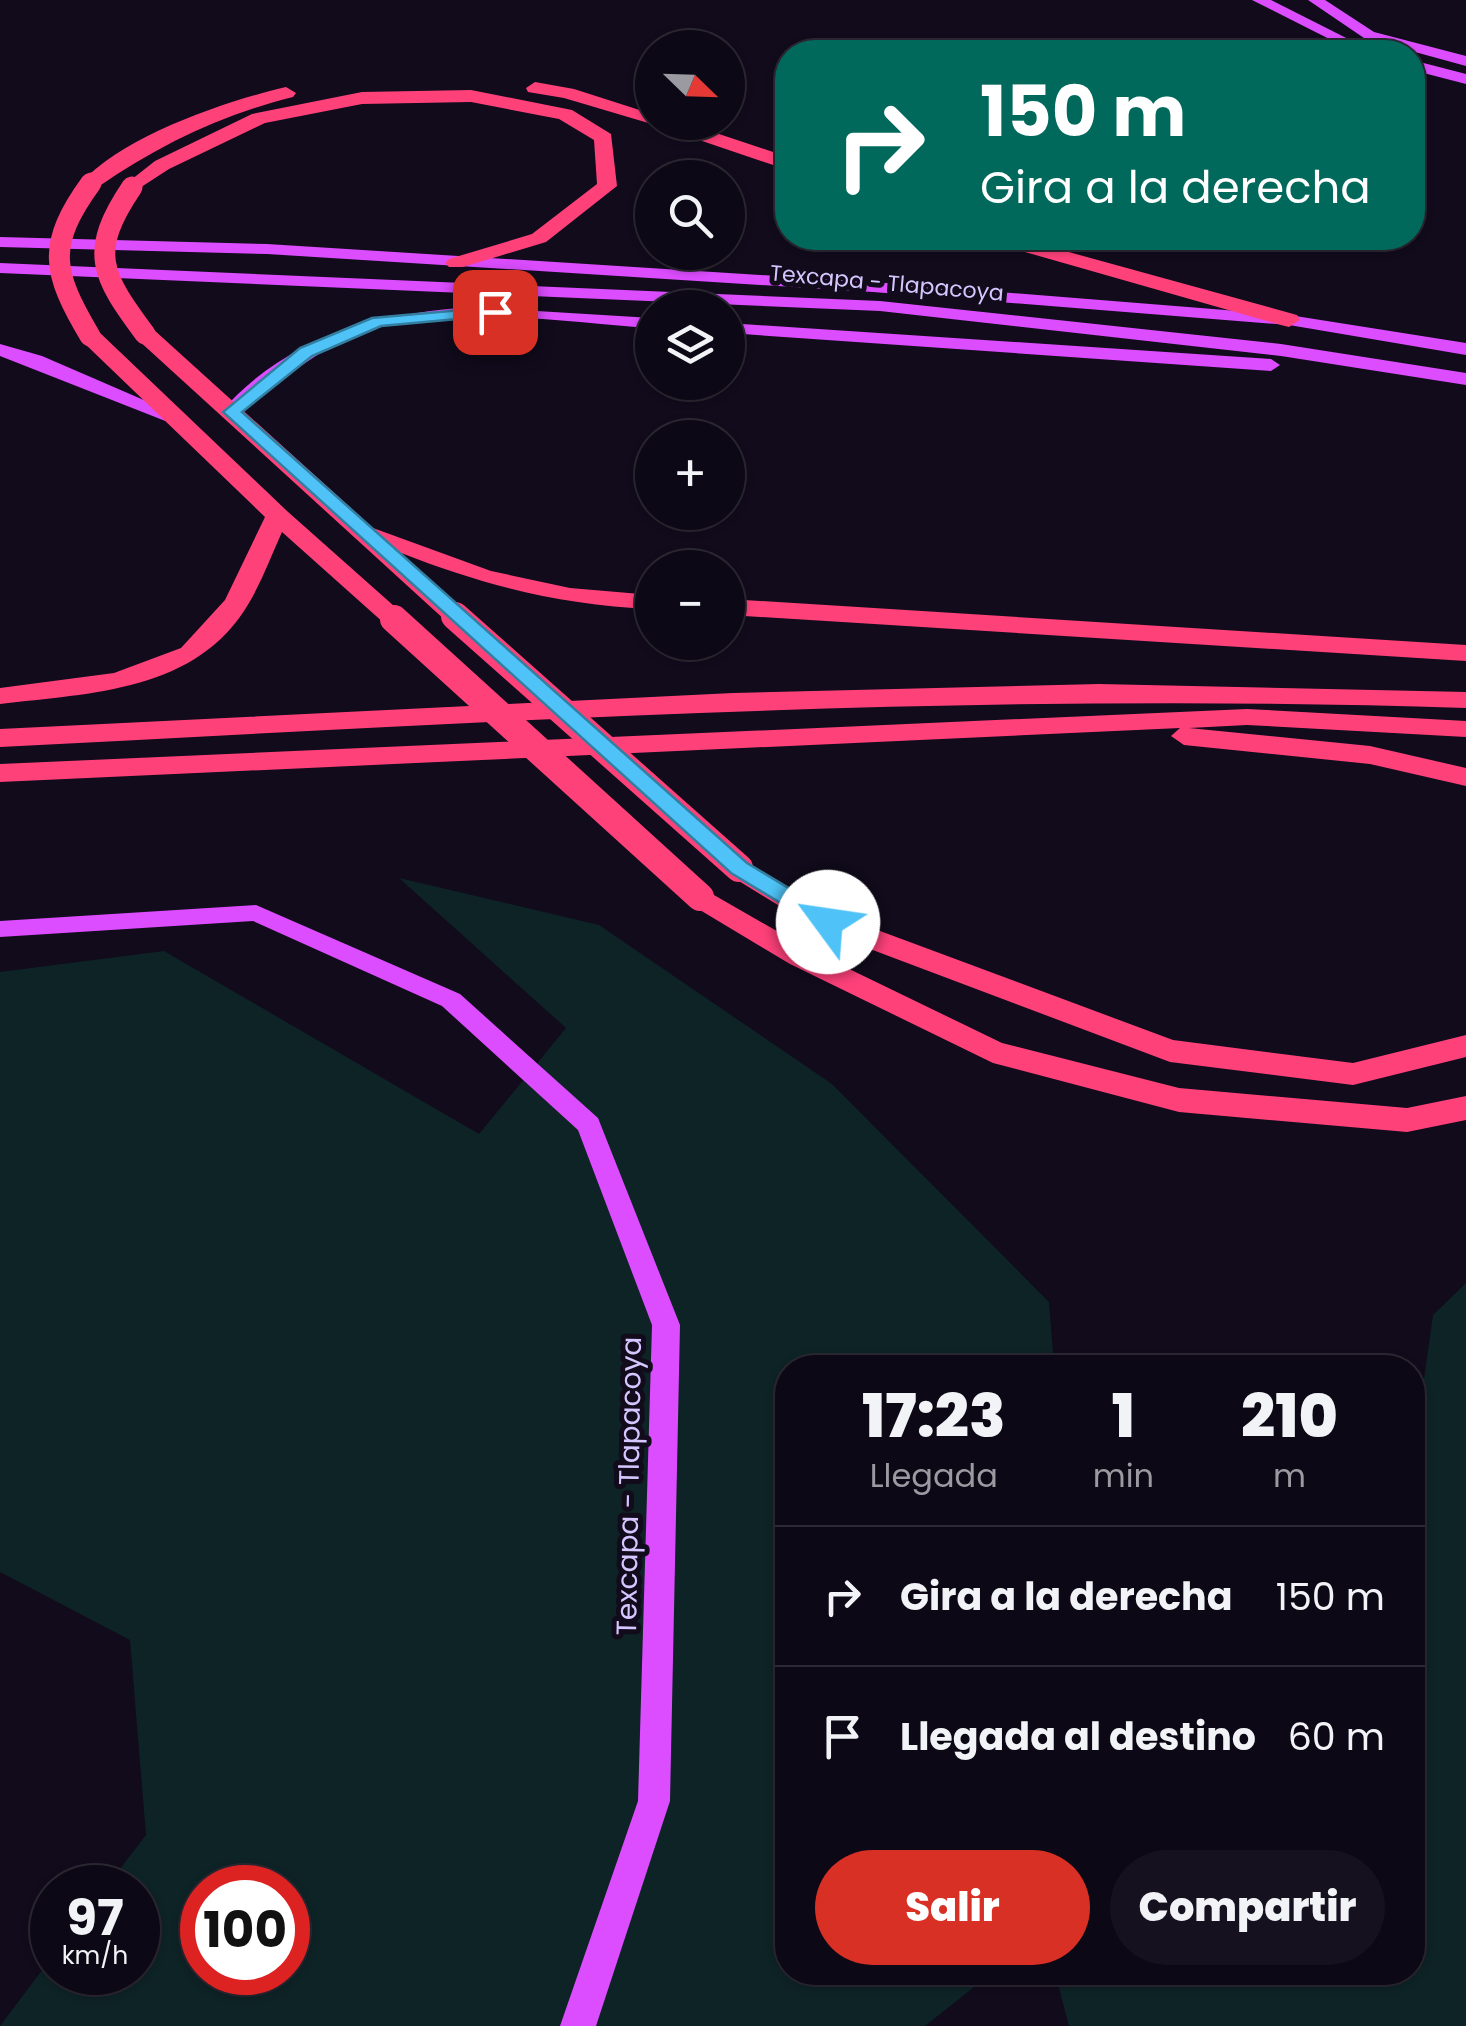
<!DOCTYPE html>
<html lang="es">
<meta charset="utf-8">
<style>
body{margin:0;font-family:Poppins,sans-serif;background:#16111e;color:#f1f3f6;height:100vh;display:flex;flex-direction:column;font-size:38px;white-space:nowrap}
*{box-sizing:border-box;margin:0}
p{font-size:32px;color:#9a9aa0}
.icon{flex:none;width:55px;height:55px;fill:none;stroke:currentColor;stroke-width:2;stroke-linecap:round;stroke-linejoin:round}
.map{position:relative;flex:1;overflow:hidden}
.sheet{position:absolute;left:775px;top:1355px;width:650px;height:630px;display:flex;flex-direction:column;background:#0d0815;border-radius:40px;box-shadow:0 2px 8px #0004,0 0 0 2px #2d2934}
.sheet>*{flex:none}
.guide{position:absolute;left:775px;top:40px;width:650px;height:210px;border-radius:40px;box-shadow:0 2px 8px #0004,0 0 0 2px #2d2934;background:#00695c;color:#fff;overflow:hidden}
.needle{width:65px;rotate:113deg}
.fabs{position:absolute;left:635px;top:30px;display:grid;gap:20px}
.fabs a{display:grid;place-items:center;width:110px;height:110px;border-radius:50%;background:#0d0815;box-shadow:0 2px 8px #0004,0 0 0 2px #2d2934;font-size:50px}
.speed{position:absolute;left:30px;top:1865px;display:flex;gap:20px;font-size:50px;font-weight:700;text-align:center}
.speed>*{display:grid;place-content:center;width:130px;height:130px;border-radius:50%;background:#0d0815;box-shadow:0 2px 8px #0004,0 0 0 2px #2d2934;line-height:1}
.speed small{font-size:25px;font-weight:400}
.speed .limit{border:15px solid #d22;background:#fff;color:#111}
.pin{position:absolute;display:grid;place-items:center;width:85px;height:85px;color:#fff;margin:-42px;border-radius:20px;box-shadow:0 5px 15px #0006}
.me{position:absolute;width:110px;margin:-55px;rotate:301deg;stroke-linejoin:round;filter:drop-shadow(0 0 8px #0008)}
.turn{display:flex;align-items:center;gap:35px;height:210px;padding:0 40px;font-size:45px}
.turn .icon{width:130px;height:130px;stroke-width:2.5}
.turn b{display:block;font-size:70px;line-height:85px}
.eta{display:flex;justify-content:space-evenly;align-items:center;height:170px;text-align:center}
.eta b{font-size:60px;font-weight:800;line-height:70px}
.action{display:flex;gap:20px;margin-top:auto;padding:20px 40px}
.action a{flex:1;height:115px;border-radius:60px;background:#d93025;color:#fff;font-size:40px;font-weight:800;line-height:115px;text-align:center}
.action a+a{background:#16111e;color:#f1f3f6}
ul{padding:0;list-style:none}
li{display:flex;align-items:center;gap:30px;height:140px;padding:0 40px;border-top:2px solid #2d2934}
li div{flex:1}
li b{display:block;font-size:38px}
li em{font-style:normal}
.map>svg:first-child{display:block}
.green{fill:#0e2326;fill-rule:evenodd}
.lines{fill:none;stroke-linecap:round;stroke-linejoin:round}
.major{fill:#dc4dff;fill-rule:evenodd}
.highway{fill:#ff417a;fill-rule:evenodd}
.highway-bridge-far1{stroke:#ff417a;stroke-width:21}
.highway-bridge{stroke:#ff417a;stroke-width:28}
.route{fill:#4fc3f7;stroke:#337fa1;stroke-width:2.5}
.labels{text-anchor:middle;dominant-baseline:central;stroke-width:10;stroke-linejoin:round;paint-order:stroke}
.far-street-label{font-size:22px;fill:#d6c6ff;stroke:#110b1c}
.street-label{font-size:28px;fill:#d6c6ff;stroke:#110b1c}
</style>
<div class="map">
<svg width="1466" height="2026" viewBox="0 0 1466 2026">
<rect width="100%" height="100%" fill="#110b1c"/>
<g class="green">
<path d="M399,878L599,925L832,1084L1049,1302L1054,1367L788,1368V1972L979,1973L974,1987L925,2026H0L52,1957V1972H138V1888L106,1887L146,1835L130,1640L0,1572V972L164,951L479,1134L566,1028ZM202,1888H288V1972H202Z"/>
<polygon points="1466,1283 1466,2026 1069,2026 1059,1988 1072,1973 1412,1972 1413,1457 1433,1315"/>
</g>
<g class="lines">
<g class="major">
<polygon points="1252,0 1271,0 1374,52 1355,52"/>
<polygon points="1308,0 1325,0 1374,32 1466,56 1466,66 1364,38"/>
<polygon points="1412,60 1466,74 1466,84 1412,70"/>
<polygon points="0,237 267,244 873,282 1289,315 1466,343 1466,355 1289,325 873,292 267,254 0,247"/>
<polygon points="0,263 880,301 1281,344 1466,373 1466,385 1281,356 880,311 0,273"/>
<path d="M473,307L652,318V328C559,322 430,299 343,341C303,360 272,388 238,416H224L221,412C287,336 378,313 473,307Z"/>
<polygon points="728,323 1271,359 1280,365 1271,371 728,333"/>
<polygon points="0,344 42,356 190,420 180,426 173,424 0,356"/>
<polygon points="256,905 460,994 598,1118 680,1325 670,1801 596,2026 560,2026 638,1801 652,1325 578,1130 442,1006 253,921 0,937 0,921"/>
</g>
<g class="highway">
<polygon points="535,82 574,89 652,114 652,122 683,122 788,157 788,170 655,125 564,98 528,92 526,88"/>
<path d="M286,87L296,93L293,97C221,115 159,145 98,187H84L81,183C123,136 226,101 286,87Z"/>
<polygon points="471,90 572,110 611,134 617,186 546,242 463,267 449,267 445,263 449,259 532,234 597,184 594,140 559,119 471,102 362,104 265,123 169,169 132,193 122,187 155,161 252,114 362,92"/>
<polygon points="987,238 1018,238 1297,315 1300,320 1289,327 1281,325 990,242"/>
<path d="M145,327L153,329L373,528L491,571L570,588L652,595V609C561,605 486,586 401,553L468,616L464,621H446L137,339L134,334Z"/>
<path d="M90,329L98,331L287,511L403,614L407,619L403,624H385L282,532C271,556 262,581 249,603C197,692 91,693 0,704V688L114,673L181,648L225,600L265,517L82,341L79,336Z"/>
<polygon points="728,599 1466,645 1466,661 728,615"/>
<path d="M1099,684L1466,692V708C975,691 490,722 0,747V729L733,693Z"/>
<polygon points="1247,709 1466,721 1466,737 1247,725 1189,728 1370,746 1466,768 1466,786 1370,764 1184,745 1171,736 1180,728 0,782 0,764"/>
<polygon points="739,858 837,915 1173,1040 1353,1063 1466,1035 1466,1057 1353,1085 1170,1062 817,929 729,875 725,868 729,861"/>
<polygon points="700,887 810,950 1002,1043 1179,1088 1407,1108 1466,1096 1466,1120 1407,1132 1179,1112 993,1063 790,964 690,904 686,897 690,890"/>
</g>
<g class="highway-bridge-far1">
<path d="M132,187C88,252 101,275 145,334"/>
<path d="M90,336C52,272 46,245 91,183"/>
</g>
<g class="highway-bridge">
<polyline points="455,616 739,868"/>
<polyline points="394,619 700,897"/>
</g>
</g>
<polygon class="route" points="495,307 503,312 501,315 381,326 312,356 242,412 747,863 835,916 838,922 835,927 820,927 731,873 223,412 300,348 372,318"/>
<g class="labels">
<g class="far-street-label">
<text transform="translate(887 283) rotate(5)">Texcapa - Tlapacoya</text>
</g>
<g class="street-label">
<text transform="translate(629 1486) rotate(-89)">Texcapa - Tlapacoya</text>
</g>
</g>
</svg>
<div class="fabs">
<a><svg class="needle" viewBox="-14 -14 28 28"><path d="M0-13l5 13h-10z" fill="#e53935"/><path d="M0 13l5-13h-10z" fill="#9a9aa0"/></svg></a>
<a><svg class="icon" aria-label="search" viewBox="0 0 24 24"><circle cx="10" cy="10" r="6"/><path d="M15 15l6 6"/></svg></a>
<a><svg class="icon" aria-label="layers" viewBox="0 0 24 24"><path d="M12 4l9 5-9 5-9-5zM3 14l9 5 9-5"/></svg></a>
<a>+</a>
<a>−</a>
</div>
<div class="speed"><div>97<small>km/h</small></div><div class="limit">100</div></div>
<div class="pin" style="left:495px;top:312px;background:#d93025"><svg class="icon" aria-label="arrive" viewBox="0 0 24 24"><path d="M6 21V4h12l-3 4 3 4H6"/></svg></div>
<svg class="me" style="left:828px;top:922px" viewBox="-20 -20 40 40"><circle r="19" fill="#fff"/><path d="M0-13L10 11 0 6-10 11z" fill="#4fc3f7"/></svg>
<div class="guide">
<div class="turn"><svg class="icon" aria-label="right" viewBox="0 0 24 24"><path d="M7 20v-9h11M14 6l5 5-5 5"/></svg><div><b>150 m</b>Gira a la derecha</div></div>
</div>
<section class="sheet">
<div class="eta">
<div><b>17:23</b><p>Llegada</p></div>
<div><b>1</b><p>min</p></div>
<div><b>210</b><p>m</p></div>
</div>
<ul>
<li><svg class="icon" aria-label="right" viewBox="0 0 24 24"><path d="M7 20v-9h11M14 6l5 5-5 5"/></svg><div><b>Gira a la derecha</b></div><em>150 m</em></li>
<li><svg class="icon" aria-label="arrive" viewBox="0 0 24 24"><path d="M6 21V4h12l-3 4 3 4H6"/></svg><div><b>Llegada al destino</b></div><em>60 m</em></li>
</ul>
<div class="action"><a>Salir</a><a>Compartir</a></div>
</section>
</div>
